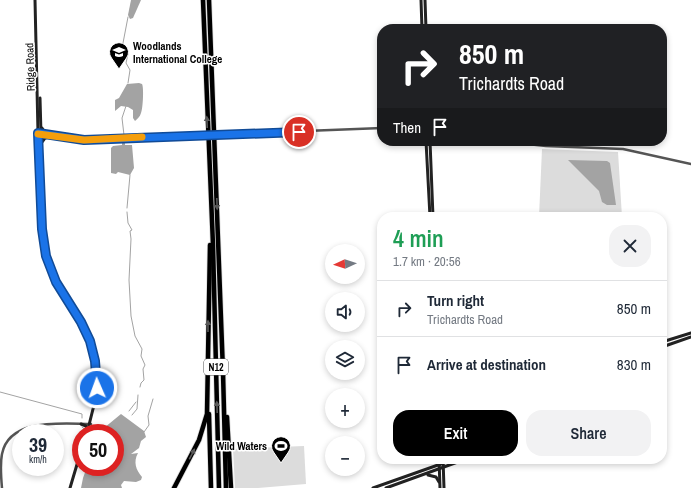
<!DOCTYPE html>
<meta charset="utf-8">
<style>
body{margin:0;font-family:"Archivo Narrow",sans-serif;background:#f2f2f3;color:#1f2937;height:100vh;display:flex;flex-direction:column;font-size:15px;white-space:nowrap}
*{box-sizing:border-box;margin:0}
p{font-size:13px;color:#747a83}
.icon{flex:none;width:22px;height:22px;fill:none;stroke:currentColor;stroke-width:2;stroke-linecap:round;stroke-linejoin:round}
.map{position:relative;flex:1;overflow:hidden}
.details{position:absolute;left:377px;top:212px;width:290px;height:252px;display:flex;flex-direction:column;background:#fff;border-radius:16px;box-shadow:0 2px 6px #0003}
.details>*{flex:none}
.guide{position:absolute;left:377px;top:24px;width:290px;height:122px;border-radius:16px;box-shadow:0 2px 6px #0003;background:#202124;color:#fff;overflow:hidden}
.needle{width:26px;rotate:267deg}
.tools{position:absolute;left:325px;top:244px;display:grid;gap:8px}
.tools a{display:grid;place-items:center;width:40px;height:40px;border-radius:50%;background:#fff;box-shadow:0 2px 6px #0003;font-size:20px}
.speed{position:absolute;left:12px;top:424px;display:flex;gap:8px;font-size:20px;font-weight:700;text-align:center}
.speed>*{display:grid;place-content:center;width:52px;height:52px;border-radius:50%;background:#fff;box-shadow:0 2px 6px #0003;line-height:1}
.speed small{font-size:10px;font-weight:400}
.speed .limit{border:6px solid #d22;background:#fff;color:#111}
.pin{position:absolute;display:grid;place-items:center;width:34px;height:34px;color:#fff;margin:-17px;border:2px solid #fff;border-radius:50%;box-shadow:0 1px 4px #0007}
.me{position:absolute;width:44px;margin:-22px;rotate:358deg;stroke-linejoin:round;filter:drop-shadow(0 0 3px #0008)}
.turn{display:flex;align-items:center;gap:14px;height:84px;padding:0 16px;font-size:18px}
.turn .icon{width:52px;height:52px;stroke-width:2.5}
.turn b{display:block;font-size:28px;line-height:34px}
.then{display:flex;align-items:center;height:38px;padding:0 16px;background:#0003;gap:8px;font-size:15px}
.round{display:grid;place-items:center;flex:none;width:42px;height:42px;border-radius:16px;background:#f2f2f3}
.summary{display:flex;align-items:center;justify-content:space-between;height:68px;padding:0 16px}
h1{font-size:24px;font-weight:600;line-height:30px;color:#1e9e55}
.cta{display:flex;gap:8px;margin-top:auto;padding:8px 16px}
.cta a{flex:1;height:46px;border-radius:16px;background:#000;color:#fff;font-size:16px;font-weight:600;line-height:46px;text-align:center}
.cta a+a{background:#f2f2f3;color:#1f2937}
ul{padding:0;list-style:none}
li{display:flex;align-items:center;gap:12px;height:56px;padding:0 16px;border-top:1px solid #e0e1e3}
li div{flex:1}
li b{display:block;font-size:15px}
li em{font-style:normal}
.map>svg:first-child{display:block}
.green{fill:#dcdcdc}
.water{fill:#a3a3a3}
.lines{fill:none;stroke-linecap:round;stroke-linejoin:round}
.stream{stroke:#a3a3a3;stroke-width:1}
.motorway-casing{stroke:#dbdbdb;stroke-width:6}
.tertiary{stroke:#555;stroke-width:2.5}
.secondary{stroke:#222;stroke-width:3}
.motorway{stroke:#000;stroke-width:4.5}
.tertiary-bridge{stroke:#555;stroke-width:2.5}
.oneway{fill:#595959}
.route-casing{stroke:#114b97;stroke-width:10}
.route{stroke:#1a73e8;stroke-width:7}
.slow{stroke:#f59e0b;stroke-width:7}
.labels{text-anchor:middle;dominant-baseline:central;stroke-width:3;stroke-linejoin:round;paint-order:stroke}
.shield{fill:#fff;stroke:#4c4c4c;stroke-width:1}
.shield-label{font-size:10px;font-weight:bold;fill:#000}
.poi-label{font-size:11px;font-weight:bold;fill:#000;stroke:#fff;text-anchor:start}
.street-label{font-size:11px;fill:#000;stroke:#fff}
</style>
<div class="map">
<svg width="691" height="488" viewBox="0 0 691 488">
<rect width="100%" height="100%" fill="#fff"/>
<g class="green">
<polygon points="542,149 618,152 622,217 539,217"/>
<polygon points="304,446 306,484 258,488 235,488 233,449"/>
</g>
<g class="water">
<polygon points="131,0 141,0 133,18 130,19 128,15"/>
<path d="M139,83L142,84C144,87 143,109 141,113C140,117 137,119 135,121L133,118V110L128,107L121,106L115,111V100L119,98L127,84Z"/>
<polygon points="125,141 125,145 132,145 134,168 130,175 118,172 116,174 111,173 111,148 113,146 122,145 122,142"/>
<polygon points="568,160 607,161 610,163 616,205 607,205 602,202 599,191"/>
<path d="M121,414L144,431L146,437L141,441L139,448L131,454L138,453C133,462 136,470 142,477L141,480L136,482L124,481L121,485L122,488H81L83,478L87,467H115V433H103L104,428Z"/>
</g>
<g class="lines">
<g class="stream">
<polyline points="128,17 123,43 128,54 126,63 130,70 128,83"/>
<polyline points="124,135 122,118 126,106"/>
<polyline points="127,208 130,175"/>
<polyline points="127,212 128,223 132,230 130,231 131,239 129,280 131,316 135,336 142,349 141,356 145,365 143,369 144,380 141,383 140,387"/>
<polyline points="0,392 82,414 82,418"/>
<polyline points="129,411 136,402"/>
<polyline points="132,415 137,409 138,395"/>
<polyline points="82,427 87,431"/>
<polyline points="144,432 149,425 148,416 153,399"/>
</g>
<g class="motorway-casing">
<g id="motorway">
<polyline points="203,0 213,245 219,488"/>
<polyline points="209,0 223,372 226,488"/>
<polyline points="209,414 211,488"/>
<polyline points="227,417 231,488"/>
<polyline points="174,488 199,440 207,414 210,245"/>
</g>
</g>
<g class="tertiary">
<polyline points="41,134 84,140 195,136"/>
<polyline points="226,134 382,128"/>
<polyline points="498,141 546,146 623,149 691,164"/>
<path d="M2,488C1,477 0,464 2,454C9,417 63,424 91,424"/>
</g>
<g class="secondary">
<polyline points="35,0 38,133 43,236 53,275 84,327 94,355 97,378 96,397 87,433"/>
<polyline points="421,0 422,29"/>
<polyline points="425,0 426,29"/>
<polyline points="40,98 42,170"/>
<polyline points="42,128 47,135"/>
<polyline points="426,141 430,217"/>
<polyline points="430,141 433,217"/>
<polyline points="42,142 45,138 54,136"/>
<polyline points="662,342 691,333"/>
<polyline points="662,347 691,337"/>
<polyline points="81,424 86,426 88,430"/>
<polyline points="439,459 440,488"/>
<polyline points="443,459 444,488"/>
<polyline points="428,475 436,477 439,482"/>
<polyline points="70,488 81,451"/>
<polyline points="373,488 455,459"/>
<polyline points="386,488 466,459"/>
</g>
<use href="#motorway" class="motorway"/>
<polyline class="tertiary-bridge" points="195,136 226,134"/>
</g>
<defs><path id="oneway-solid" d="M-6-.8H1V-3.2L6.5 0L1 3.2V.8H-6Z"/></defs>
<g class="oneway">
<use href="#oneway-solid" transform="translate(207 122) rotate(-92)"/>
<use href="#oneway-solid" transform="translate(217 204) rotate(88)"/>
<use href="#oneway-solid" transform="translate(208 326) rotate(-90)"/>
<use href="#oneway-solid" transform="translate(217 407) rotate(-92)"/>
<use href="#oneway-solid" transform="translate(192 454) rotate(-63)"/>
</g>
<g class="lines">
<g class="route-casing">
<polyline id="route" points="97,388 95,361 90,341 81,322 56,282 46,256 42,229 38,133 84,140 299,132"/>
</g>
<use href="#route" class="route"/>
<polyline class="slow" points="38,134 84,140 142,137"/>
</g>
<defs>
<g id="school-pin" transform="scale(1)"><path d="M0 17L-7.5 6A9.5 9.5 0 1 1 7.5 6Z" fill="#000" stroke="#fff"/><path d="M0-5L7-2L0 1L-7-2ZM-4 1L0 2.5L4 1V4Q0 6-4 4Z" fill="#fff"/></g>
<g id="stadium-pin" transform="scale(1)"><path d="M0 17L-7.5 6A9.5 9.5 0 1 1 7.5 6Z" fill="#000" stroke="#fff"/><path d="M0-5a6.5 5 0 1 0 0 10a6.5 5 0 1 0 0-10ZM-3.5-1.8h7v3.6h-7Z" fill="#fff"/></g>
</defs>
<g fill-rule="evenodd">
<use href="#school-pin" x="119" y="52"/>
<use href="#stadium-pin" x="281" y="446"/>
</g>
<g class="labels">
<rect class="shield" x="204" y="359" width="24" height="16" rx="3"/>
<g class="shield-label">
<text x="216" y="367">N12</text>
</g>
<g class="poi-label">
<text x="133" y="46">Woodlands<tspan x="133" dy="13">International College</tspan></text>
<text x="267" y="446" text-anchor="end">Wild Waters</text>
</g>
<g class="street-label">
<text transform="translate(30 67) rotate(-92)">Ridge Road</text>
</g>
</g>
</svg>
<div class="tools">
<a><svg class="needle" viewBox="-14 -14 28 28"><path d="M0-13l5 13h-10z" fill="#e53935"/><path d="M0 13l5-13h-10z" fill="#747a83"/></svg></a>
<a><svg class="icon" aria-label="sound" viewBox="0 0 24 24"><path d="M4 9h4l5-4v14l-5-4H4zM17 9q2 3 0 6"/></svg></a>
<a><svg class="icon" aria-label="layers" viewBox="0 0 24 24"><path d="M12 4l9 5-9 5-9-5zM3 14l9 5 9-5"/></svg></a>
<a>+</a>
<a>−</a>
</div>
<div class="speed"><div>39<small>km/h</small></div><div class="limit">50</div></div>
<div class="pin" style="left:299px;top:132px;background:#d93025"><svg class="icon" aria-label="arrive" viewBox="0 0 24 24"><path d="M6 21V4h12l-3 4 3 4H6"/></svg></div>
<svg class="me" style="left:97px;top:388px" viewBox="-20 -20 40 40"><circle r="17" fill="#1a73e8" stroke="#fff" stroke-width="3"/><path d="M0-11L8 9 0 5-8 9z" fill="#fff"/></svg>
<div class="guide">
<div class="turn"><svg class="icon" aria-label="right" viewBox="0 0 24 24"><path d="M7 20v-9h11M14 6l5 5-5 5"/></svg><div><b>850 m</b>Trichardts Road</div></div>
<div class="then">Then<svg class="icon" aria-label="arrive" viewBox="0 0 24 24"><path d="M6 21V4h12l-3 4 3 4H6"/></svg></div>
</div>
<section class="details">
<div class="summary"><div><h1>4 min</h1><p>1.7 km · 20:56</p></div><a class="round"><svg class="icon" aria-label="close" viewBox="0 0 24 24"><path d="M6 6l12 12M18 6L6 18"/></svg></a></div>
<ul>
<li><svg class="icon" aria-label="right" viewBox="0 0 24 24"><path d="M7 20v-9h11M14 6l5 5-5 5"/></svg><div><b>Turn right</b><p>Trichardts Road</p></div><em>850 m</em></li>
<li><svg class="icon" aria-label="arrive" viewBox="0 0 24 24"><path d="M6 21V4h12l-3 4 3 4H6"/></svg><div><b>Arrive at destination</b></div><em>830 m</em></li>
</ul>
<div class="cta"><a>Exit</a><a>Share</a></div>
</section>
</div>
